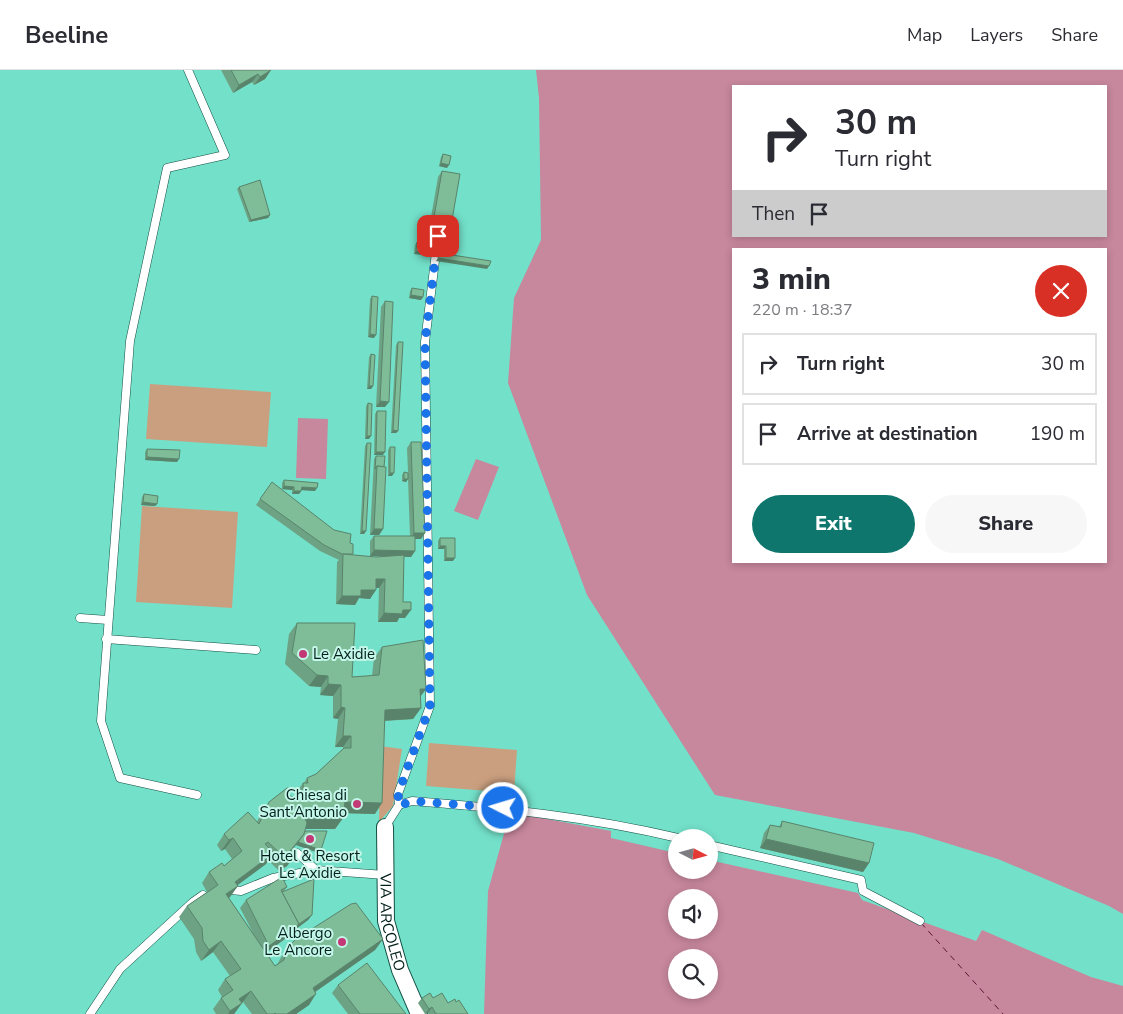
<!DOCTYPE html>
<meta charset="utf-8">
<style>
body{margin:0;font-family:"Nunito Sans",sans-serif;background:#f7f7f7;color:#2b2b33;height:100vh;display:flex;flex-direction:column;font-size:19px;white-space:nowrap}
*{box-sizing:border-box;margin:0}
p{font-size:16px;color:#7c7c81}
.icon{flex:none;width:28px;height:28px;fill:none;stroke:currentColor;stroke-width:2;stroke-linecap:round;stroke-linejoin:round}
.map{position:relative;flex:1;overflow:hidden}
.details{position:absolute;left:732px;top:178px;width:375px;height:315px;display:flex;flex-direction:column;background:#fff;border-radius:0px;box-shadow:0 2px 8px #0003}
.details>*{flex:none}
.banner{position:absolute;left:732px;top:15px;width:375px;height:152px;border-radius:0px;box-shadow:0 2px 8px #0003;background:#fff;color:#2b2b33;overflow:hidden}
.needle{width:32px;rotate:96deg}
.tools{position:absolute;left:668px;top:759px;display:grid;gap:10px}
.tools a{display:grid;place-items:center;width:50px;height:50px;border-radius:50%;background:#fff;box-shadow:0 2px 8px #0003;font-size:25px}
.pin{position:absolute;display:grid;place-items:center;width:42px;height:42px;color:#fff;margin:-21px;border-radius:10px;box-shadow:0 2px 8px #0006}
.me{position:absolute;width:55px;margin:-28px;rotate:275deg;stroke-linejoin:round;filter:drop-shadow(0 0 4px #0008)}
.turn{display:flex;align-items:center;gap:18px;height:105px;padding:0 20px;font-size:22px}
.turn .icon{width:65px;height:65px;stroke-width:2.5}
.turn b{display:block;font-size:35px;line-height:42px}
.then{display:flex;align-items:center;height:48px;padding:0 20px;background:#0003;gap:10px;font-size:19px}
.round{display:grid;place-items:center;flex:none;width:52px;height:52px;border-radius:26px;background:#f7f7f7}
.summary{display:flex;align-items:center;justify-content:space-between;height:85px;padding:0 20px}
h1{font-size:30px;font-weight:800;line-height:38px}
.action{display:flex;gap:10px;margin-top:auto;padding:10px 20px}
.action a{flex:1;height:58px;border-radius:30px;background:#0f766e;color:#fff;font-size:20px;font-weight:800;line-height:58px;text-align:center}
.action a+a{background:#f7f7f7;color:#2b2b33}
ul{padding:0;list-style:none}
li{display:flex;align-items:center;gap:15px;height:62px;margin:0 10px 8px;padding:0 10px;border:2px solid #e1e1e2;border-radius:0px}
li div{flex:1}
li b{display:block;font-size:19px}
li em{font-style:normal}
header{display:flex;align-items:center;gap:30px;box-sizing:border-box;height:70px;padding:0 25px;background:#fff;border-bottom:1px solid #e1e1e2}
header strong{font-size:24px}
nav{display:flex;gap:28px;margin-inline-start:auto;font-size:18px}
.map>svg:first-child{display:block}
.green{fill:#ca9f7f}
.water{fill:#c7879c;fill-rule:evenodd}
.lines{fill:none;stroke-linecap:round;stroke-linejoin:round}
.ferry{stroke:#5d1134;stroke-width:1;stroke-dasharray:6 5;stroke-linecap:butt}
.service-casing{stroke:#125045;stroke-width:9}
.minor-casing{stroke:#125045;stroke-width:18}
.service{stroke:#fff;stroke-width:8}
.minor{stroke:#fff;stroke-width:16}
.wall{fill:#6da384}
.shaded-wall{fill:#59846b}
.building{fill:#7fbd99;stroke:#59846b}
.route{stroke:#1a73e8;stroke-width:9;stroke-dasharray:0 16.2}
.poi-dot{fill:#c23975;stroke:#c4f6e9;stroke-width:2}
.labels{text-anchor:middle;dominant-baseline:central;stroke-width:4;stroke-linejoin:round;paint-order:stroke}
.poi-label{font-size:15px;fill:#001f19;stroke:#c4f6e9;text-anchor:end}
.street-label{font-size:15px;fill:#001f19;stroke:#c4f6e9}
</style>
<header>
<strong>Beeline</strong>
<nav><a>Map</a><a>Layers</a><a>Share</a></nav>
</header>
<div class="map">
<svg width="1123" height="944" viewBox="0 0 1123 944">
<rect width="100%" height="100%" fill="#73e0c9"/>
<g class="green">
<polygon points="150,314 271,322 267,377 146,369"/>
<polygon points="142,436 238,442 232,538 136,532"/>
<polygon points="429,673 517,680 514,723 426,716"/>
<polygon points="380,676 402,679 393,736 379,752"/>
</g>
<g class="water">
<path d="M536,0H1123V844L1109,836L998,789L914,763L715,725L587,525L508,313L514,228L541,170L539,28ZM734,16H1106V166H734ZM734,179H1106V491H734Z"/>
<polygon points="298,348 328,349 326,409 296,408"/>
<polygon points="476,389 499,397 478,450 454,441"/>
<path d="M510,742L611,761V768L676,783V800H709V790L858,823L862,830L976,871L982,860L1091,907L1123,916V944H484L488,821ZM676,828H709V860H676ZM676,888H709V920H676Z"/>
</g>
<g class="lines">
<polyline class="ferry" points="921,853 1003,944"/>
<g class="service-casing">
<g id="service">
<polyline points="188,0 225,85 167,98 130,271 101,651 120,708 197,725"/>
<polyline points="80,548 108,550"/>
<polyline points="106,569 256,580"/>
<polyline points="399,735 398,724 430,636 425,272 438,166 452,159"/>
<path d="M385,757L399,735L412,731C502,738 590,747 678,768"/>
<polyline points="709,775 861,810 863,821 920,851"/>
<polyline points="297,783 316,800"/>
<polyline points="231,820 241,821 273,808 316,800 385,805"/>
<polyline points="90,944 120,899 193,832 203,825"/>
</g>
</g>
<g class="minor-casing">
<g id="minor">
<path id="s1" d="M385,757L386,851L400,900L419,944"/>
</g>
</g>
<use href="#service" class="service"/>
<use href="#minor" class="minor"/>
</g>
<g class="wall">
<polygon points="221,0 271,0 265,9 254,15 252,12 233,23"/>
<polygon points="443,84 447,98 439,96 441,87"/>
<polygon points="442,101 448,156 430,153 438,107"/>
<polygon points="239,117 270,145 268,148 249,152 237,119"/>
<polygon points="417,172 427,182 425,185 414,184 415,175"/>
<polygon points="412,218 423,227 421,230 409,228 410,221"/>
<polygon points="372,226 374,268 368,267 370,229"/>
<polygon points="385,231 385,337 376,337 381,237"/>
<polygon points="398,272 398,361 396,363 391,363 396,275"/>
<polygon points="371,284 373,316 371,319 367,319 369,287"/>
<polygon points="368,333 369,369 365,369 366,336"/>
<polygon points="377,341 383,385 374,385 375,344"/>
<polygon points="411,372 425,463 421,469 415,469 415,481 411,487 404,486 403,532 405,548 399,548 397,552 378,552 379,518 376,518 370,529 359,528 355,535 336,534 337,492 339,490 320,481 256,435 260,429 350,473 353,484 352,485 376,487 385,486 370,486 370,471 374,466 410,466 408,409 406,412 402,411 402,405 404,402 408,403 407,378"/>
<polygon points="367,373 366,461 364,464 360,464 365,376"/>
<polygon points="390,377 392,406 388,406 388,380"/>
<polygon points="147,379 177,392 145,390 145,382"/>
<polygon points="376,386 383,459 379,465 370,465 374,389"/>
<polygon points="284,410 315,421 302,420 299,424 292,424 292,420 282,419 282,413"/>
<polygon points="144,424 157,434 155,436 141,435 142,427"/>
<polygon points="440,468 453,491 444,491 444,479 438,479 438,471"/>
<polygon points="297,553 352,607 372,606 374,588 382,577 426,619 420,626 421,638 413,649 385,651 375,744 344,743 343,748 335,759 305,759 305,761 319,783 296,775 291,782 295,785 287,796 279,801 268,790 266,794 237,815 229,828 253,863 240,838 246,830 287,817 284,821 312,845 308,850 296,859 293,863 266,883 275,896 278,893 280,889 287,878 304,864 383,869 375,880 315,922 309,935 296,944 252,944 243,932 234,944 216,944 213,939 221,928 222,927 218,920 225,909 230,906 213,882 201,891 196,882 194,869 179,847 187,836 207,822 202,813 209,802 224,796 232,789 225,779 221,781 217,775 224,764 257,752 261,743 269,732 288,725 295,728 295,724 303,713 304,713 307,708 316,704 343,679 343,677 335,677 338,649 333,648 333,626 320,625 321,617 309,616 285,594 289,564"/>
<polygon points="782,751 869,793 863,802 760,778 764,763 770,755 779,757"/>
<polygon points="338,915 406,944 348,944 332,923"/>
<polygon points="422,928 433,928 448,933 456,932 468,944 429,944 428,943 425,944 418,933"/>
</g>
<g class="shaded-wall">
<polygon points="271,0 265,9 254,15 260,7"/>
<polygon points="258,4 252,12 233,23 239,15"/>
<polygon points="441,93 449,95 447,98 439,96"/>
<polygon points="270,145 268,148 249,152 251,150"/>
<polygon points="434,147 452,150 448,156 430,153"/>
<polygon points="416,181 427,182 425,185 414,184"/>
<polygon points="438,188 489,196 487,199 436,191"/>
<polygon points="411,225 423,227 421,230 409,228"/>
<polygon points="370,264 376,265 374,268 368,267"/>
<polygon points="369,316 373,316 371,319 367,319"/>
<polygon points="380,331 389,332 385,337 376,337"/>
<polygon points="393,360 398,361 396,363 391,363"/>
<polygon points="367,366 371,366 369,369 365,369"/>
<polygon points="376,382 385,382 383,385 374,385"/>
<polygon points="147,387 179,389 177,392 145,390"/>
<polygon points="390,403 394,403 392,406 388,406"/>
<polygon points="404,409 408,409 406,412 402,411"/>
<polygon points="284,416 294,417 292,420 282,419"/>
<polygon points="302,417 317,418 315,421 300,420"/>
<polygon points="294,421 301,421 299,424 292,424"/>
<polygon points="143,432 157,434 155,436 141,435"/>
<polygon points="374,459 383,459 379,465 370,465"/>
<polygon points="362,461 366,461 364,464 360,464"/>
<polygon points="414,463 425,463 421,469 410,469"/>
<polygon points="440,476 446,476 444,479 438,479"/>
<polygon points="374,480 415,481 411,487 370,486"/>
<polygon points="446,488 455,488 453,491 444,491"/>
<polygon points="376,509 385,509 379,518 370,518"/>
<polygon points="361,520 376,520 370,529 359,528 355,535 336,534 342,526"/>
<polygon points="403,540 411,540 405,548 399,548 397,552 378,552 384,543"/>
<polygon points="317,605 328,606 321,617 309,616"/>
<polygon points="328,614 341,615 333,626 320,625"/>
<polygon points="420,619 426,619 418,630"/>
<polygon points="341,637 345,638 338,649 333,648"/>
<polygon points="421,638 413,649 378,651 385,640"/>
<polygon points="343,666 351,666 343,677 335,677"/>
<polygon points="345,732 382,733 375,744 338,743"/>
<polygon points="305,748 343,748 335,759 297,759"/>
<polygon points="304,764 321,780 319,783 296,775 285,789"/>
<polygon points="233,768 225,779 221,781 229,770"/>
<polygon points="766,769 869,793 863,802 760,778"/>
<polygon points="274,783 266,794 227,823 235,812"/>
<polygon points="295,785 287,796 279,801 287,790"/>
<polygon points="238,816 230,827 218,835 226,824"/>
<polygon points="312,845 308,850 296,859 293,863 264,884 269,876"/>
<polygon points="383,869 375,880 305,929 313,918"/>
<polygon points="221,871 213,882 201,891 209,880"/>
<polygon points="251,921 243,932 231,940 239,929"/>
<polygon points="316,924 309,935 296,944 287,944"/>
<polygon points="242,933 234,944 228,944 230,941"/>
<polygon points="432,937 428,943 425,944 429,939"/>
</g>
<g class="building">
<polygon points="231,0 271,0 260,7 258,4 239,15"/>
<polygon points="443,84 451,86 449,95 441,93"/>
<polygon points="442,101 460,104 452,150 434,147"/>
<polygon points="260,110 270,145 251,150 239,117"/>
<polygon points="417,172 428,174 427,182 416,181"/>
<polygon points="439,183 491,191 489,196 438,188"/>
<polygon points="412,218 424,220 423,227 411,225"/>
<polygon points="372,226 378,227 376,265 370,264"/>
<polygon points="385,231 393,232 389,332 380,331"/>
<polygon points="398,272 403,272 398,361 393,360"/>
<polygon points="371,284 375,285 373,316 369,316"/>
<polygon points="368,333 372,334 371,366 367,366"/>
<polygon points="377,341 386,341 385,382 376,382"/>
<polygon points="411,372 421,372 425,463 414,463"/>
<polygon points="367,373 371,373 366,461 362,461"/>
<polygon points="390,377 395,377 394,403 390,403"/>
<polygon points="147,379 180,380 179,389 147,387"/>
<polygon points="376,386 385,386 384,397 377,396 375,399"/>
<polygon points="377,396 386,397 383,459 374,459"/>
<polygon points="404,402 408,403 408,409 404,409"/>
<polygon points="284,410 318,413 317,418 302,417 301,421 294,421 294,417 284,416"/>
<polygon points="272,412 334,460 351,464 350,473 353,474 353,484 342,484 324,475 260,429"/>
<polygon points="144,424 158,426 157,434 143,432"/>
<polygon points="374,466 415,466 415,481 374,480"/>
<polygon points="440,468 455,468 455,488 446,488 446,476 440,476"/>
<polygon points="343,484 376,487 404,485 403,532 411,532 411,540 403,540 402,544 384,543 385,509 376,509 376,520 361,520 361,526 342,526"/>
<polygon points="297,553 355,553 352,607 379,605 382,577 423,570 426,619 420,619 421,638 385,640 382,733 345,732 343,748 305,748 307,753 304,764 290,781 295,785 287,790 268,772 265,774 274,783 235,812 238,816 226,824 275,896 284,890 287,878 303,862 304,864 351,834 356,833 383,869 313,918 316,924 287,944 276,944 275,943 274,944 267,944 251,921 239,929 242,933 230,941 221,928 233,920 225,909 241,899 221,871 209,880 203,871 202,858 187,836 218,815 209,802 222,793 224,796 242,781 233,768 229,770 224,764 248,742 259,754 269,732 287,718 292,719 288,725 304,731 303,713 308,713 307,708 316,704 344,678 351,678 351,666 343,666 345,638 341,637 341,615 328,614 328,606 317,605 292,583"/>
<polygon points="782,751 874,773 869,793 766,769 770,755 781,757"/>
<polygon points="305,761 327,761 321,780 298,772 304,764"/>
<polygon points="282,807 287,817 281,820 299,854 269,876 246,830"/>
<polygon points="314,809 312,845 299,854 282,822"/>
<polygon points="367,893 406,944 360,944 338,915"/>
<polygon points="430,923 433,928 442,923 448,933 455,929 456,932 459,930 468,944 436,944 432,937 429,939 422,928"/>
</g>
<g class="lines">
<polyline class="route" points="438,166 425,272 430,636 398,724 399,736 412,731 503,738"/>
</g>
<g class="poi-dot">
<circle cx="303" cy="584" r="5"/>
<circle cx="357" cy="734" r="5"/>
<circle cx="310" cy="769" r="5"/>
<circle cx="342" cy="872" r="5"/>
</g>
<g class="labels">
<g class="poi-label">
<text x="313" y="584" text-anchor="start">Le Axidie</text>
<text x="347" y="725">Chiesa di<tspan x="347" dy="17">Sant'Antonio</tspan></text>
<text x="310" y="786" text-anchor="middle">Hotel &amp; Resort<tspan x="310" dy="17">Le Axidie</tspan></text>
<text x="332" y="863">Albergo<tspan x="332" dy="17">Le Ancore</tspan></text>
</g>
<g class="street-label">
<text stroke="none"><textPath href="#s1" startOffset="96">VIA ARCOLEO</textPath></text>
</g>
</g>
</svg>
<div class="tools">
<a><svg class="needle" viewBox="-14 -14 28 28"><path d="M0-13l5 13h-10z" fill="#e53935"/><path d="M0 13l5-13h-10z" fill="#7c7c81"/></svg></a>
<a><svg class="icon" aria-label="sound" viewBox="0 0 24 24"><path d="M4 9h4l5-4v14l-5-4H4zM17 9q2 3 0 6"/></svg></a>
<a><svg class="icon" aria-label="search" viewBox="0 0 24 24"><circle cx="10" cy="10" r="6"/><path d="M15 15l6 6"/></svg></a>
</div>
<div class="pin" style="left:438px;top:166px;background:#d93025"><svg class="icon" aria-label="arrive" viewBox="0 0 24 24"><path d="M6 21V4h12l-3 4 3 4H6"/></svg></div>
<svg class="me" style="left:503px;top:738px" viewBox="-20 -20 40 40"><circle r="17" fill="#1a73e8" stroke="#fff" stroke-width="3"/><path d="M0-11L8 9 0 5-8 9z" fill="#fff"/></svg>
<div class="banner">
<div class="turn"><svg class="icon" aria-label="right" viewBox="0 0 24 24"><path d="M7 20v-9h11M14 6l5 5-5 5"/></svg><div><b>30 m</b>Turn right</div></div>
<div class="then">Then<svg class="icon" aria-label="arrive" viewBox="0 0 24 24"><path d="M6 21V4h12l-3 4 3 4H6"/></svg></div>
</div>
<section class="details">
<div class="summary"><div><h1>3 min</h1><p>220 m · 18:37</p></div><a class="round" style="background:#d93025;color:#fff"><svg class="icon" aria-label="close" viewBox="0 0 24 24"><path d="M6 6l12 12M18 6L6 18"/></svg></a></div>
<ul>
<li><svg class="icon" aria-label="right" viewBox="0 0 24 24"><path d="M7 20v-9h11M14 6l5 5-5 5"/></svg><div><b>Turn right</b></div><em>30 m</em></li>
<li><svg class="icon" aria-label="arrive" viewBox="0 0 24 24"><path d="M6 21V4h12l-3 4 3 4H6"/></svg><div><b>Arrive at destination</b></div><em>190 m</em></li>
</ul>
<div class="action"><a>Exit</a><a>Share</a></div>
</section>
</div>
